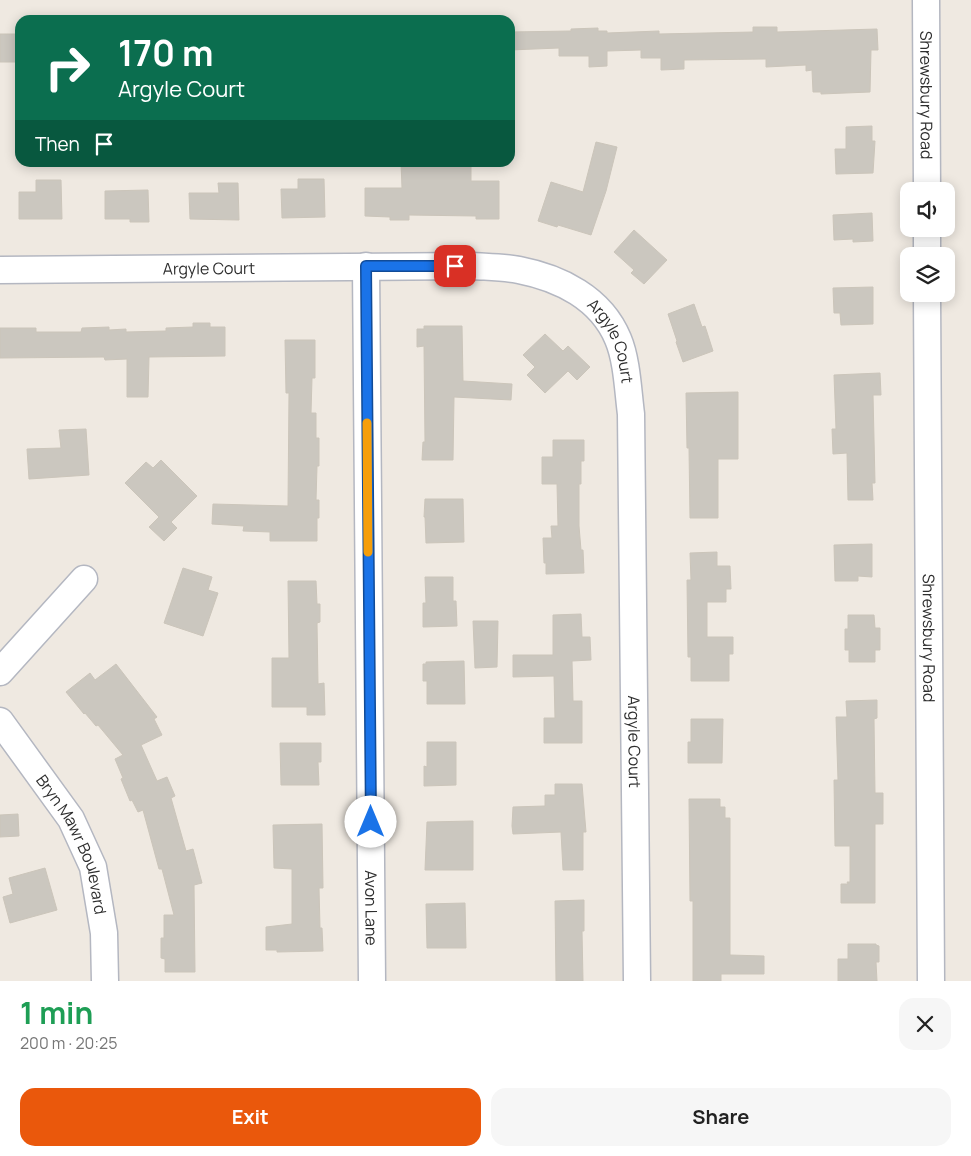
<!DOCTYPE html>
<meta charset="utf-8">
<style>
body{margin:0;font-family:Manrope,sans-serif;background:#f6f6f6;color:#222;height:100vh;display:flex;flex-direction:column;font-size:19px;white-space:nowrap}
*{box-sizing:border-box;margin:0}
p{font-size:16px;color:#767676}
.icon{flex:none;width:28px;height:28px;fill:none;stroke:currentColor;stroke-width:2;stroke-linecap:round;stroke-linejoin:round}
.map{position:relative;height:981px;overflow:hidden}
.sheet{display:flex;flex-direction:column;background:#fff;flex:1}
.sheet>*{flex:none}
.hud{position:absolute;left:15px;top:15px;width:500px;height:152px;border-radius:15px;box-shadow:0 2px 12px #0003;background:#0b6e4f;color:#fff;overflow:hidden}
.fabs{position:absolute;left:900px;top:182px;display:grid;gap:10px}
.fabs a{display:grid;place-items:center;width:55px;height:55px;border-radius:10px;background:#fff;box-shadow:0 2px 12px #0003;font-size:25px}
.pin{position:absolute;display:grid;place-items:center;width:42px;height:42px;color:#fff;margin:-21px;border-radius:10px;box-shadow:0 2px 8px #0006}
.me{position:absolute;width:55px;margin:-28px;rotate:0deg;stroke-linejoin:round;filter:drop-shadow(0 0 4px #0008)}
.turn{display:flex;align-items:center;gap:18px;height:105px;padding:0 20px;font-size:22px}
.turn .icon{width:65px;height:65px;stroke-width:2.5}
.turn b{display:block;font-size:35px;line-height:42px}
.then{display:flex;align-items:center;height:48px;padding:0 20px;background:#0003;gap:10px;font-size:19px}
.round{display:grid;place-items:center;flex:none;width:52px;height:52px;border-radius:15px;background:#f6f6f6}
.summary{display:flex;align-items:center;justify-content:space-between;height:85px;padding:0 20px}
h1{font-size:30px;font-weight:700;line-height:38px;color:#1e9e55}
.cta{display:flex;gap:10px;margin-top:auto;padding:10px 20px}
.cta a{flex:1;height:58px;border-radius:15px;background:#ea580c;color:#fff;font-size:20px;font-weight:700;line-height:58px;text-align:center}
.cta a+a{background:#f6f6f6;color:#222}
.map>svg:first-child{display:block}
.building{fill:#cbc7bf;stroke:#cbc5ba}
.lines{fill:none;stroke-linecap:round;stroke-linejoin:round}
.minor-casing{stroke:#b4b7c1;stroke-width:29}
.minor{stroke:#fff;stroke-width:26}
.route-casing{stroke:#114b97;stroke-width:12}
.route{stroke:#1a73e8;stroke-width:9}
.slow{stroke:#f59e0b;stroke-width:9}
.labels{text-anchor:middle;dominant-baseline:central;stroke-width:4.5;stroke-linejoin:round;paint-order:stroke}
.street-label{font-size:16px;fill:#2e2e2e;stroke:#fff}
</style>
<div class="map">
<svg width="971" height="981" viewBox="0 0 971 981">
<rect width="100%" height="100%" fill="#efe9e1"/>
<g class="building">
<polygon points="753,27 777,27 777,32 877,29 878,50 871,50 870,92 821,94 821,92 813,92 812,70 806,71 806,65 766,67 766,59 684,60 684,69 661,70 661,58 641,58 641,50 607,51 607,66 589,67 589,56 559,56 559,48 510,50 510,32 571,31 571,29 598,28 598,31 607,31 607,33 659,31 659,34 753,32"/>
<rect x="0" y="34" width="20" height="28"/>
<polygon points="872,126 872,141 875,141 873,173 836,174 835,149 846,149 846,127"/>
<polygon points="596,142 617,147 606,191 591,235 558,225 557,227 538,221 551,182 583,192"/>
<polygon points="401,162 471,162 471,181 499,181 499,219 476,219 476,216 409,215 409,220 390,220 390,217 365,216 365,188 402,188"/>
<polygon points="298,179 324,179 325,217 282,218 281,189 298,189"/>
<polygon points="36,180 61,180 62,219 19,219 19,192 36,192"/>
<polygon points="218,183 238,183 239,220 190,219 189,193 219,193"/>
<polygon points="148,190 149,222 130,222 130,219 105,219 105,191"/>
<polygon points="872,213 873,241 853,242 853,239 834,240 833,215"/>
<polygon points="634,230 667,260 644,284 631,273 634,270 614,252"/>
<polygon points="873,287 873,324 841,325 840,313 834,313 833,288"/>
<polygon points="694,304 702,327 705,326 713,351 683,362 676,342 677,341 668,314"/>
<polygon points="193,323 210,323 210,327 225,327 225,356 149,357 148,397 127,397 127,359 105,360 104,357 0,358 0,328 36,328 36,332 81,332 82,328 109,327 109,330 126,329 126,332 166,331 166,328 193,327"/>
<polygon points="424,326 462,326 463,381 512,384 511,400 454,397 453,460 422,460 423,442 425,442 424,346 417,347 417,329 424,329"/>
<polygon points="545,334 563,351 568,346 590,367 577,380 568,371 545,393 527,375 535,367 523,355"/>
<polygon points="285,340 315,340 315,378 312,378 311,413 316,413 316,438 319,438 319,466 317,466 316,500 319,500 319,518 317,518 317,541 270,541 270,532 243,531 244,526 212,524 213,504 288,506 289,393 286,393"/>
<polygon points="880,373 881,395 873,395 875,483 872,483 873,500 848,500 847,453 833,454 832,429 836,429 834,375"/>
<polygon points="738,392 738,459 718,459 718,518 690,518 689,448 687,448 686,393"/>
<polygon points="86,429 89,475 29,479 27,449 61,448 59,430"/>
<polygon points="553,440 584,440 584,461 581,461 581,484 579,484 579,526 581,550 583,550 584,573 546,574 546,563 544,563 543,538 552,538 551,526 558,526 557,484 542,484 542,457 553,457"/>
<polygon points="161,460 197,496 171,522 177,528 164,541 149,527 159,517 125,483 146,462 153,468"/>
<polygon points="425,499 463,499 464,542 426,543 425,517 424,517"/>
<polygon points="872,544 872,577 858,576 858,581 835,581 834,545"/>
<polygon points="717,552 717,566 730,566 731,589 726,589 726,602 707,602 707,637 733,637 733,654 729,654 729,681 691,681 691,657 688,657 687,580 691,580 690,553"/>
<polygon points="183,568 212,577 208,590 218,593 203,636 164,623"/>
<polygon points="425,577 453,577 453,601 456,601 457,626 423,627 423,603 426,603"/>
<polygon points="288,581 316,581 317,604 320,604 320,622 317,623 318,684 324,683 325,715 307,715 307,707 272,707 272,658 289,658"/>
<polygon points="581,614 582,637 590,637 591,660 572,661 573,701 582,701 582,743 544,743 544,718 555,718 554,676 513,677 513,655 553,655 553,615"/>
<polygon points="848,615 874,615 875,628 880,628 880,650 875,650 875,662 849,662 849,650 845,650 845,629 848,629"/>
<polygon points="473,621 498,621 497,667 475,668"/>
<polygon points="464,661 465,704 427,704 427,681 423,681 423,664 426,664 426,662"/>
<polygon points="116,664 157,717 154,719 162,735 141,745 157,781 167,777 175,796 171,798 186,851 193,849 202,883 194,885 195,972 165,972 165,959 161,958 161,938 164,938 164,915 174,915 162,869 159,869 143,810 138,812 132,800 130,801 121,779 123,778 115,759 123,755 98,725 96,726 85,713 84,714 66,692 90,673 95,680"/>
<polygon points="877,700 877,718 874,719 875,793 883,793 883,824 875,824 875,903 841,903 841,884 848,884 847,882 850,882 850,846 835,846 834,780 838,780 836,717 847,717 846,701"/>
<polygon points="691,719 723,719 722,763 688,763 688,742 691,742"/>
<polygon points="427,742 456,742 456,785 424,786 424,766 427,767"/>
<polygon points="280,743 321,743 321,762 318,762 319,785 281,785"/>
<polygon points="555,784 582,784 586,832 583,832 583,870 563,870 561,832 513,834 512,826 513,807 545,806 545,795 555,795"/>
<polygon points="689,799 720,799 720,807 725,807 725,818 730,818 730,955 764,956 764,974 721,974 721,981 693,981 693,901 690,901"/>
<polygon points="18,814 19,836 0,837 0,815"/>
<polygon points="473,821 473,870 425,870 427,822"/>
<polygon points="322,824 323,888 319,888 320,928 322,928 323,951 277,952 277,950 266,950 266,927 292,924 292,869 274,868 273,825"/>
<polygon points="45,868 57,910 10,923 3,897 13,894 9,878"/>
<polygon points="584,900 584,931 582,931 583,981 556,981 555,901"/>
<polygon points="465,903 466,948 427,948 426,904"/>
<polygon points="848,944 876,944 876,945 879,946 879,962 876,962 877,981 838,981 838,959 848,959"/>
</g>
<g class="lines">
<g class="minor-casing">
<g id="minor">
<path id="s1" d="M926,0L927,191"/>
<polyline points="927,229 927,256"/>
<path id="s2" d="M366,266L372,981"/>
<path id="s3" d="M0,270L473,266C488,267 504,267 519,270C560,278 601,298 618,339C627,360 628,391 631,414L637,981"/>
<path id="s4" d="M927,294L931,981"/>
<polyline points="0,672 84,579"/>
<path id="s5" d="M0,721L71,819L93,867L104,933L105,981"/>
</g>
</g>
<use href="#minor" class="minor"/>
</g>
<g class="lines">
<g class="route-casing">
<polyline id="route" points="371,822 366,266 455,266"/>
</g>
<use href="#route" class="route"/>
<polyline class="slow" points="367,423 368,552"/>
</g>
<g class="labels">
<g class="street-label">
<text stroke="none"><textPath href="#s1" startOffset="95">Shrewsbury Road</textPath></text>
<text stroke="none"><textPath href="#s3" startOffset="209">Argyle Court</textPath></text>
<text stroke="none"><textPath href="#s3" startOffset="644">Argyle Court</textPath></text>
<text stroke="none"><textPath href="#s4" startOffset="344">Shrewsbury Road</textPath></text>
<text stroke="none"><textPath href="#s3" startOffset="1049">Argyle Court</textPath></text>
<text stroke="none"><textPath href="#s5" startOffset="145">Bryn Mawr Boulevard</textPath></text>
<text stroke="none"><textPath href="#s2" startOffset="642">Avon Lane</textPath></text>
</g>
</g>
</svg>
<div class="fabs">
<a><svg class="icon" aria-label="sound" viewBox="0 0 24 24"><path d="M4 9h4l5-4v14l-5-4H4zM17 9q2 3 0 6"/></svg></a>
<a><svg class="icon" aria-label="layers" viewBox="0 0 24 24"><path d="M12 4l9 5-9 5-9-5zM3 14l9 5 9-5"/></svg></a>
</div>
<div class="pin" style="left:455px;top:266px;background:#d93025"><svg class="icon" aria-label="arrive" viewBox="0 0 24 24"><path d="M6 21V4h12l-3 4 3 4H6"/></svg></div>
<svg class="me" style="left:371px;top:822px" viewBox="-20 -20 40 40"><circle r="19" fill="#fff"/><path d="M0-13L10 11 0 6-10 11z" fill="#1a73e8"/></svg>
<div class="hud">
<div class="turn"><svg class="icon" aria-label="right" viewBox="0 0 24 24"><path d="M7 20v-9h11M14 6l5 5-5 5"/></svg><div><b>170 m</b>Argyle Court</div></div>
<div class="then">Then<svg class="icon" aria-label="arrive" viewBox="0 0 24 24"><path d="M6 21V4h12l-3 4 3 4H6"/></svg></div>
</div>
</div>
<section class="sheet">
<div class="summary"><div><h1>1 min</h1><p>200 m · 20:25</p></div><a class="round"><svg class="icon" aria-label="close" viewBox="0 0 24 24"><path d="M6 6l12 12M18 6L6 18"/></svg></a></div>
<div class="cta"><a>Exit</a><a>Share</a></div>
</section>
